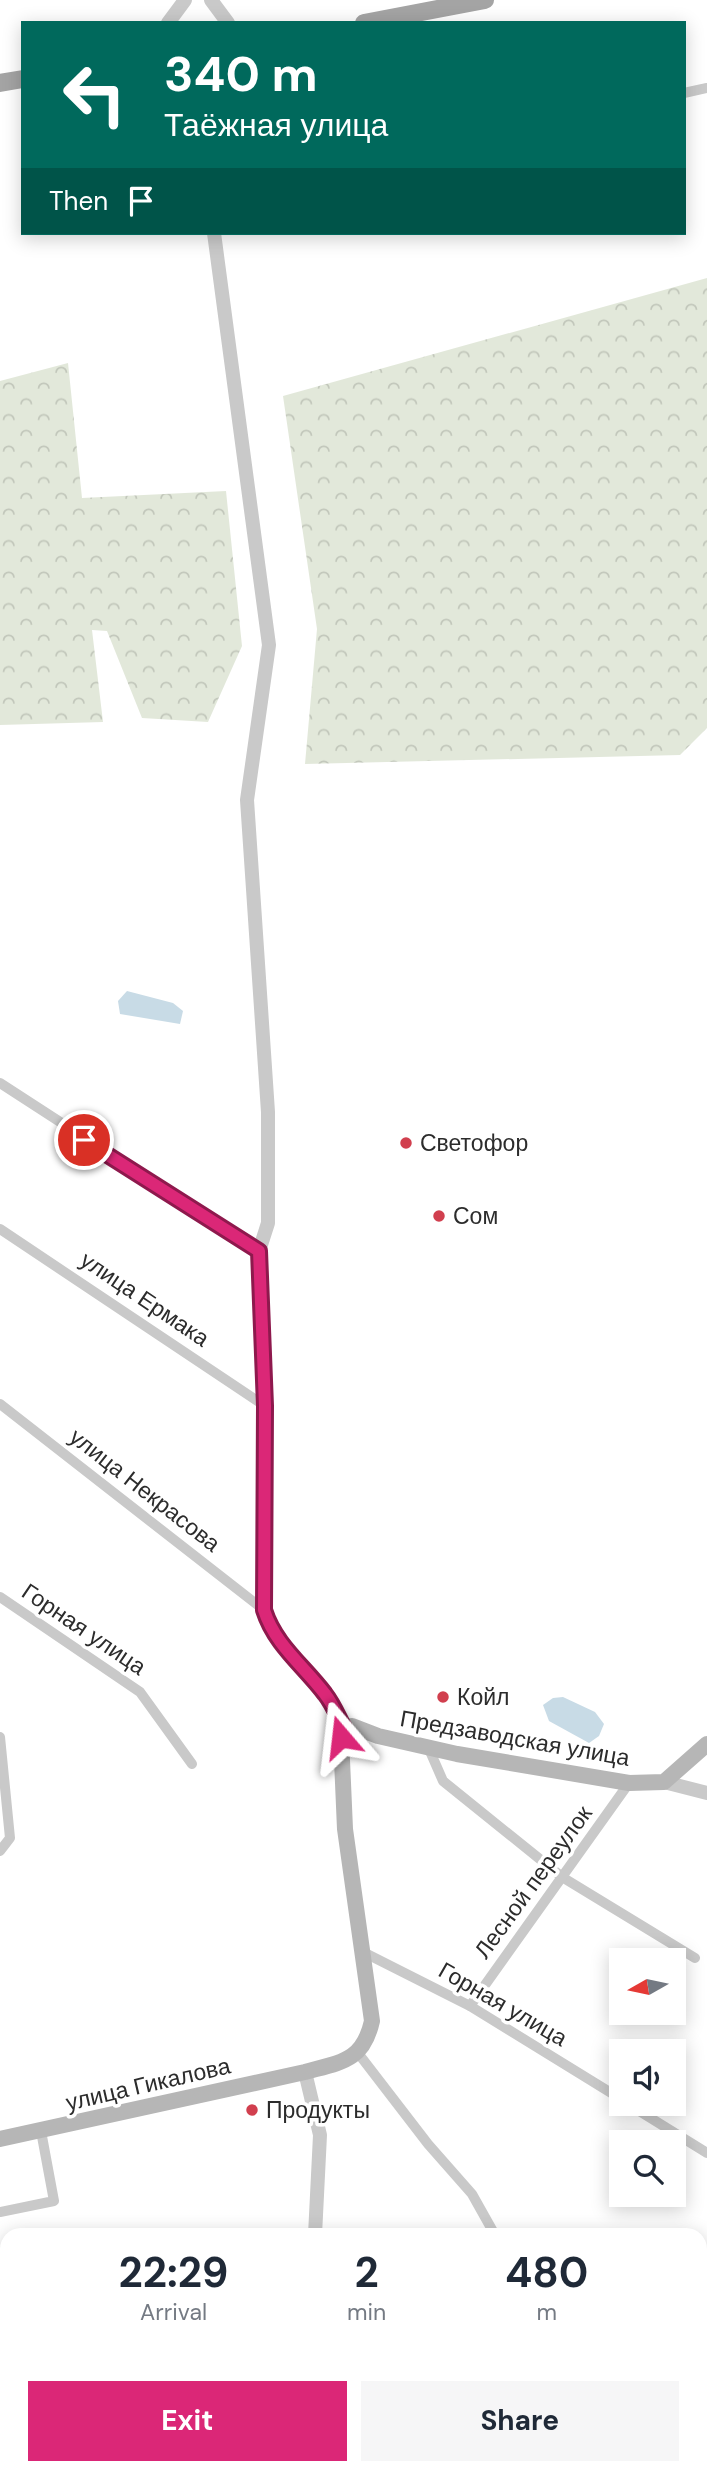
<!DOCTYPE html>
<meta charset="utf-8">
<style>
body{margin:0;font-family:"DM Sans",sans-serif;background:#f6f6f7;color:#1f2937;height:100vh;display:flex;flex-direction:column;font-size:26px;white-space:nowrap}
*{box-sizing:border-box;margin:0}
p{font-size:23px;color:#747a83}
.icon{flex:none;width:38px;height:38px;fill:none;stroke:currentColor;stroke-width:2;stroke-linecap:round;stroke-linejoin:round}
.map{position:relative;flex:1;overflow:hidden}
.sheet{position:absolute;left:0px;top:2228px;width:707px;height:247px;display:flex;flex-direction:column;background:#fff;border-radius:21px 21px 0 0;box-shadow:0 4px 18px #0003}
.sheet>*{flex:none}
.hud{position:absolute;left:21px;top:21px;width:665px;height:214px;border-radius:0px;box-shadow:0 4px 18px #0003;background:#00695c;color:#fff;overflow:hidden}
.needle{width:46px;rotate:261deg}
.fabs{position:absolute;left:609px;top:1948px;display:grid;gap:14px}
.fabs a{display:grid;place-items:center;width:77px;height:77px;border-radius:0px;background:#fff;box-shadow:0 4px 18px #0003;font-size:35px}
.pin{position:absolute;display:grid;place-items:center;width:60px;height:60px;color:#fff;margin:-30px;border:4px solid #fff;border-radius:50%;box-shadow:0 2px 7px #0007}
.me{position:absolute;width:77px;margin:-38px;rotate:343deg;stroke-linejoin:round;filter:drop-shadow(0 0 5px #0008)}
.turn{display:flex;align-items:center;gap:24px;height:147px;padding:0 28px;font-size:32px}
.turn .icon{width:91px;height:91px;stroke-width:2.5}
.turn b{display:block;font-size:49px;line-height:60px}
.then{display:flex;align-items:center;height:66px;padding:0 28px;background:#0003;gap:14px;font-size:26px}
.eta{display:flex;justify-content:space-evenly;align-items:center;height:119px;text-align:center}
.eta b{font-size:42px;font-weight:700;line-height:49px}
.button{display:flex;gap:14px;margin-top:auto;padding:14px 28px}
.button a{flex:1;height:80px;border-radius:0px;background:#db2777;color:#fff;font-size:28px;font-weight:700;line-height:80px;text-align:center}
.button a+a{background:#f6f6f7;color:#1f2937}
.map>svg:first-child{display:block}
.forest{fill:url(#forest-crowns)}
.water{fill:#c8dbe6}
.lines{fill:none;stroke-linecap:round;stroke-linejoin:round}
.minor{stroke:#c9c9c9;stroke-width:10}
.tertiary{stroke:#c9c9c9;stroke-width:14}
.secondary{stroke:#b6b6b6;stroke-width:16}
.primary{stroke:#a4a4a4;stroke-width:18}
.route-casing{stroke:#8e194d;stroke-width:18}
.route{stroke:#db2777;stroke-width:12}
.poi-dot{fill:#d13f4e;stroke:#fff;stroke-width:2.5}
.labels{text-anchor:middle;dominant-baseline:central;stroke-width:7;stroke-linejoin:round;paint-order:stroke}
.poi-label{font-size:23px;fill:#2c2c2c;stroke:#fff;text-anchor:start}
.street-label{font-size:23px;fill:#2c2c2c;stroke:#fff}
</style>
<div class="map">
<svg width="707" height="2473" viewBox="0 0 707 2473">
<defs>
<pattern id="forest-crowns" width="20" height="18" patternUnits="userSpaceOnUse" patternTransform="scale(1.75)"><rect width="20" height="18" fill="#e2e8da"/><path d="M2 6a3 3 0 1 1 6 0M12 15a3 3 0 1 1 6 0" fill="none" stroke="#c2c7bb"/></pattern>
</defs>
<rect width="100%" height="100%" fill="#fff"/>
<g class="forest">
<polygon points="707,278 707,728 680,755 305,764 317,629 283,396"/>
<polygon points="68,363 82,498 226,491 242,646 208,722 142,718 107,631 92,630 103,722 0,725 0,381"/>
</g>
<g class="water">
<polygon points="127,991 173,1003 183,1011 180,1024 120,1014 118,1001"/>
<polygon points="563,1697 595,1712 604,1724 599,1736 589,1743 549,1721 543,1705 553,1698"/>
</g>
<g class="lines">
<g class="minor">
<polyline points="684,93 707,88"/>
<polyline points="0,1083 259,1251"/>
<polyline points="0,1229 265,1406"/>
<polyline points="0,1404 264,1610"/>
<polyline points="0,1597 140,1692 192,1764"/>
<polyline points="0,1737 10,1838 0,1851"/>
<polyline points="429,1749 443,1781 562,1877 695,1958"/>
<polyline points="361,1951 470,2006 621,2099"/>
<polyline points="470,2006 629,1783"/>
<polyline points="358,2053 428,2144 472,2194 495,2235"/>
<polyline points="628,2104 707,2153"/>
<polyline points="0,2212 54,2201 41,2131"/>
<polyline points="700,2332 707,2319"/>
<polyline points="700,2344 707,2348"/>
<polyline points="559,2468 559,2473"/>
</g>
<g class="tertiary">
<polyline points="211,0 228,23"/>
<polyline points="168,23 185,0"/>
<path d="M214,233L269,645L247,800L268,1112V1223L259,1251L265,1406L264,1610C275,1645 303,1666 325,1694C333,1704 338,1717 344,1728"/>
<polyline points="664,1782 707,1793"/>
<polyline points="305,2072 320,2135 315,2235"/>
<polyline points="367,2468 369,2473"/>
</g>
<path class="secondary" d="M0,2139L305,2072C342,2062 363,2061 372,2021L345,1829L341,1737L344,1728L352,1726L378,1736L457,1754L629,1783L664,1782L707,1744"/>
<g class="primary">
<polyline points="364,23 485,0"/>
<polyline points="0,83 23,79"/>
</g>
</g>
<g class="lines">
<g class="route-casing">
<path id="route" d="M84,1140L259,1251L265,1406L264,1610C275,1645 304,1666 325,1694C333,1704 338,1717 344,1728L341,1737"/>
</g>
<use href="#route" class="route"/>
</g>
<g class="poi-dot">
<circle cx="406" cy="1143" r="7"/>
<circle cx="439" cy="1216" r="7"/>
<circle cx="443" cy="1697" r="7"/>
<circle cx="252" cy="2110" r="7"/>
</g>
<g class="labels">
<g class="poi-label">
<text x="420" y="1143">Светофор</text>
<text x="453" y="1216">Сом</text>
<text x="457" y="1697">Койл</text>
<text x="266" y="2110">Продукты</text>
</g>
<g class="street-label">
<text transform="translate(145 1299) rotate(34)">улица Ермака</text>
<text transform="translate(145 1490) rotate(38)">улица Некрасова</text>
<text transform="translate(84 1629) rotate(34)">Горная улица</text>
<text transform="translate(515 1738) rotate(10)">Предзаводская улица</text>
<text transform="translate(533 1882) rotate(-54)">Лесной переулок</text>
<text transform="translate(503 2004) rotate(30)">Горная улица</text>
<text transform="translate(148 2084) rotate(-13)">улица Гикалова</text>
</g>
</g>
</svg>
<div class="fabs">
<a><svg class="needle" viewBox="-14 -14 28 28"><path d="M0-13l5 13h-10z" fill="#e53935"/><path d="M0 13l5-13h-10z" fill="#747a83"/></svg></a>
<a><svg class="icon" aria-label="sound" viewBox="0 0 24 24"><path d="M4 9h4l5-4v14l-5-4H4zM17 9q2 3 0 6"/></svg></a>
<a><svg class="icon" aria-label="search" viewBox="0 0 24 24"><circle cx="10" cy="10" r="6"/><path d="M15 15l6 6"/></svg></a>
</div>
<div class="pin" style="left:84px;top:1140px;background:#d93025"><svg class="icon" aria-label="arrive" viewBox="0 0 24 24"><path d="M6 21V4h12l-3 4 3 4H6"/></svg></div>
<svg class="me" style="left:341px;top:1737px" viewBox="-20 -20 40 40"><path d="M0-17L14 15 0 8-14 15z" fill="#db2777" stroke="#fff" stroke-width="4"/></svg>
<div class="hud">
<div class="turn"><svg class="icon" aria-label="left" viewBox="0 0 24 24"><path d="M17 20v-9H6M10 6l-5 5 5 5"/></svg><div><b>340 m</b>Таёжная улица</div></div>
<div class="then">Then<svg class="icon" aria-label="arrive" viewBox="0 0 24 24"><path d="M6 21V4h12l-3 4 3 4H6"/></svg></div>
</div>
<section class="sheet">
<div class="eta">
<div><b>22:29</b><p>Arrival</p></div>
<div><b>2</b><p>min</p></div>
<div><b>480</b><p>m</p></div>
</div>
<div class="button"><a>Exit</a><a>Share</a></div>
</section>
</div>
